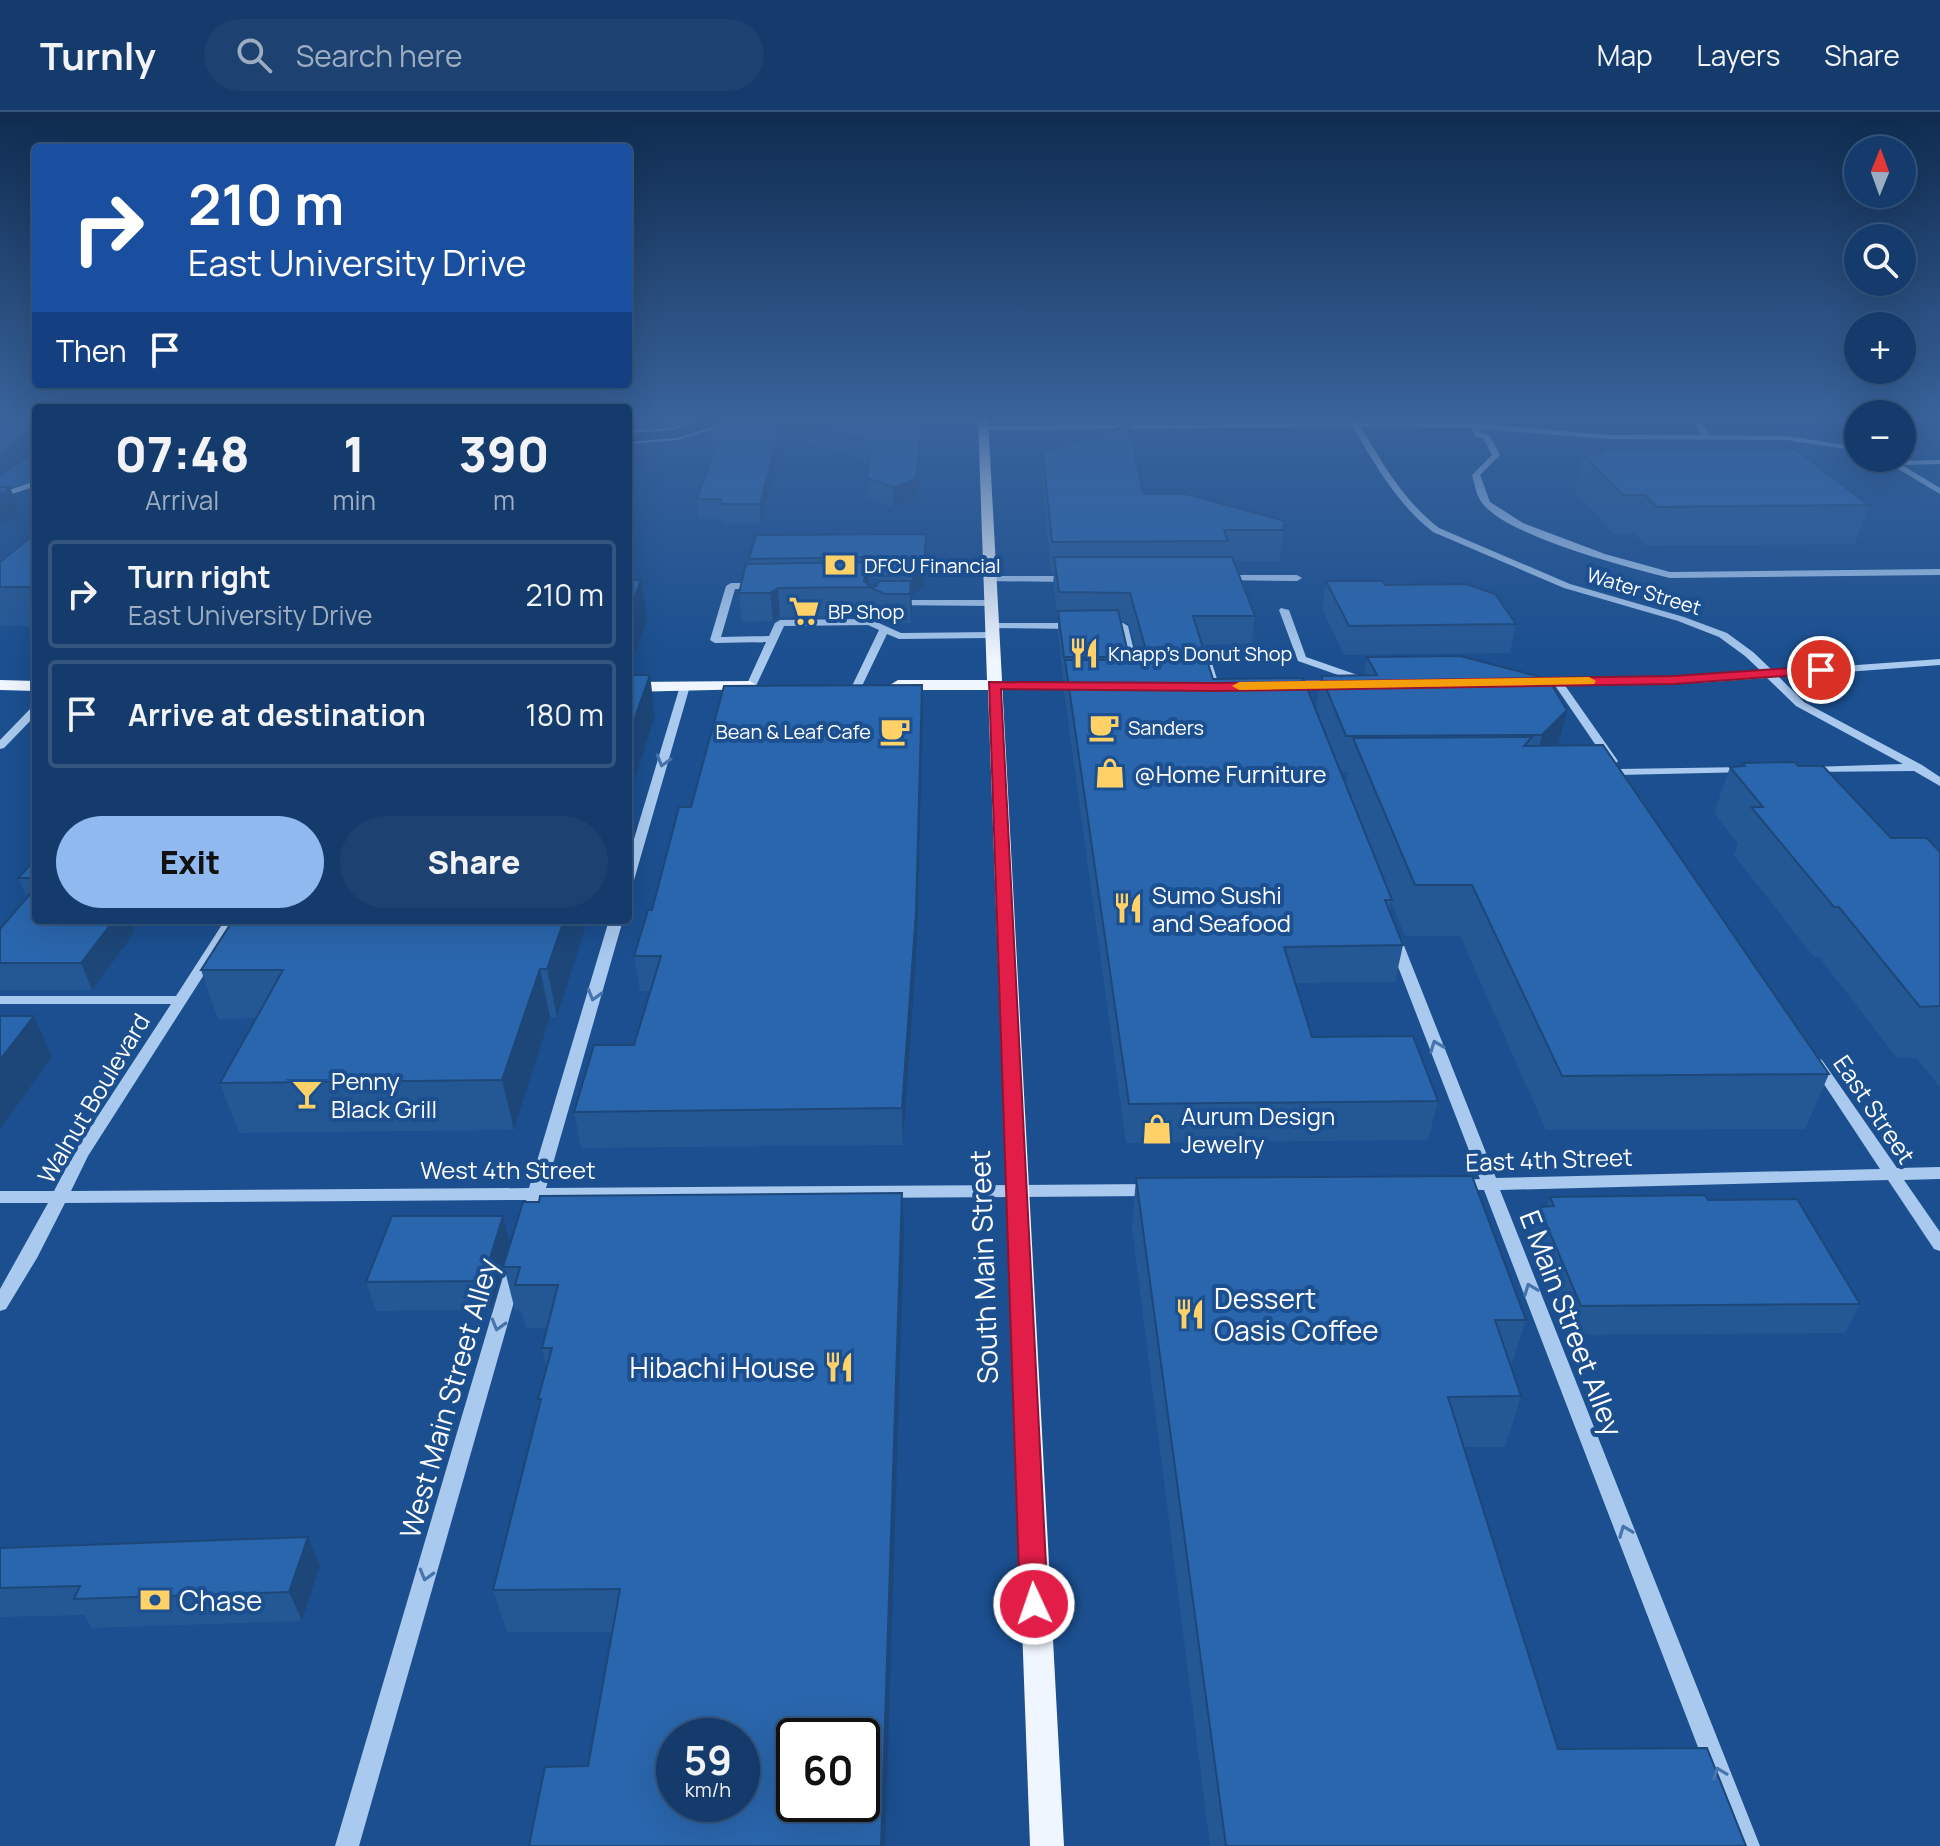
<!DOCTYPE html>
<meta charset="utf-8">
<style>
body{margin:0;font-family:Manrope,sans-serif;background:#1d4271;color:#f1f3f6;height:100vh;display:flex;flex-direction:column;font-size:30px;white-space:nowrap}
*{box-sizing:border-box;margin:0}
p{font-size:26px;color:#9dadc1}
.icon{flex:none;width:44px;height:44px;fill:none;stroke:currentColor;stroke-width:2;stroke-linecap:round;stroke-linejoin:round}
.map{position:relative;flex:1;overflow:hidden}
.side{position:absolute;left:32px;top:292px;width:600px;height:520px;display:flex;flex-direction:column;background:#143b6b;border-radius:8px;box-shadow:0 8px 32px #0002,0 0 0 2px #33557e}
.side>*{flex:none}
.banner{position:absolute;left:32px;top:32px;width:600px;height:244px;border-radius:8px;box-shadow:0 8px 32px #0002,0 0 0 2px #33557e;background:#1a4fa0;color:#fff;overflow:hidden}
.needle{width:52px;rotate:1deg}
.tools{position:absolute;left:1844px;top:24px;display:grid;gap:16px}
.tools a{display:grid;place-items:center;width:72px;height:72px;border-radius:50%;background:#143b6b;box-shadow:0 8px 32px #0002,0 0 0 2px #33557e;font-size:40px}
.speed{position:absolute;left:656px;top:1606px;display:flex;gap:16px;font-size:40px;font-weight:700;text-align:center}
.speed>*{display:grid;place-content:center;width:104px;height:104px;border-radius:50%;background:#143b6b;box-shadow:0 8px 32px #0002,0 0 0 2px #33557e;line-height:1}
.speed small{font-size:20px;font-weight:400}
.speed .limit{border:4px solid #111;border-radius:12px;background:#fff;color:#111}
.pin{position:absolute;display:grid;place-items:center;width:68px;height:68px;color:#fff;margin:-34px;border:4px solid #fff;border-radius:50%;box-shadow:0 2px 8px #0007}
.me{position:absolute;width:88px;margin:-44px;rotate:357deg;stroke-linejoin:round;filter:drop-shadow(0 0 6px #0008)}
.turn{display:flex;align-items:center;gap:28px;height:168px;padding:0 24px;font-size:36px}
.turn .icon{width:104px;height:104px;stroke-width:2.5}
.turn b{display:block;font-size:56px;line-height:68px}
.then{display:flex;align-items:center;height:76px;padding:0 24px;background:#0003;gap:16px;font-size:30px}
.eta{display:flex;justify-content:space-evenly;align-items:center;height:136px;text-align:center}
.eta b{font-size:48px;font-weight:800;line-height:56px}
.button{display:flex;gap:16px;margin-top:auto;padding:16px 24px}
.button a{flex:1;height:92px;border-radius:48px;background:#90b9f0;color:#111;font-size:32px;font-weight:800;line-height:92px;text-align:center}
.button a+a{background:#1d4271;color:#f1f3f6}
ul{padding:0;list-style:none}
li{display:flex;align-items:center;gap:24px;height:108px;margin:0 16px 12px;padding:0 8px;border:4px solid #33557e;border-radius:8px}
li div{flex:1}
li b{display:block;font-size:30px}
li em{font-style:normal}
header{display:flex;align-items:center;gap:48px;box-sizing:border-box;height:112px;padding:0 40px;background:#143b6b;border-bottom:2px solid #33557e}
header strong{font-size:38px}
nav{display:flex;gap:44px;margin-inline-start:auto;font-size:28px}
.search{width:560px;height:72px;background:#1d4271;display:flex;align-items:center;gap:20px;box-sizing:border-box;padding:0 28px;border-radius:44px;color:#9dadc1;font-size:30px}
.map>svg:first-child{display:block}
.green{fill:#2461a8}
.water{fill:#123a6d;stroke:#9cc4f0;stroke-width:2}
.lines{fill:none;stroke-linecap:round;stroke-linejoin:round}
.minor{fill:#a9c9ee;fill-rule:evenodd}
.major{fill:#f0f6ff;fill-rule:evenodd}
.wall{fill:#245895;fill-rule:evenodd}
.shaded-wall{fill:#1d4779}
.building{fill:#2a66ad;stroke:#1d4779;stroke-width:2;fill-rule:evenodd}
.oneway{stroke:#4674ac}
.route{fill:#e11d48;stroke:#92132f;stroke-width:2}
.slow{fill:#f59e0b}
.labels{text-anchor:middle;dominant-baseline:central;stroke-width:8;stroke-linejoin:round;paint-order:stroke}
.far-poi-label{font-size:20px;fill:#fff;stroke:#1b4f8f;text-anchor:start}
.far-street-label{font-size:20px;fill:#fff;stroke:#1b4f8f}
.poi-label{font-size:24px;fill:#fff;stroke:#1b4f8f;text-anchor:start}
.street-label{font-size:24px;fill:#fff;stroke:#1b4f8f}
.near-street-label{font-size:28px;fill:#fff;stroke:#1b4f8f}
.near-poi-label{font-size:28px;fill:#fff;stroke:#1b4f8f;text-anchor:start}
</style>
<header>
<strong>Turnly</strong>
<div class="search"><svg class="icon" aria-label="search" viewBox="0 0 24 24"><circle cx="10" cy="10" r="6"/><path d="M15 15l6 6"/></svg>Search here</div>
<nav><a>Map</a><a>Layers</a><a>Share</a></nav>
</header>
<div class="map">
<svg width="1940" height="1734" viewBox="0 0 1940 1734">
<rect width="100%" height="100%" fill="#1b4f8f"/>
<g class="green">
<polygon points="0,305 36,305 36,373 21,373 0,380"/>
<polygon points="628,305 760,305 701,323 628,324"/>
</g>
<polygon class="water" points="706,305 749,305 677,327 628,331 628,320 674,317"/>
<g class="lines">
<g class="minor">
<path d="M1351,305H1357L1358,311H1475L1609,323H1702L1689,305H1697L1710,323L1787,324L1858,335V339L1787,328L1609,327L1480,317L1481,321L1489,322L1500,343L1480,363L1490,390L1523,411L1605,442L1670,460L1940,457V463L1670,466C1628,456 1508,424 1483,392C1476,384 1475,373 1472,363L1492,343L1483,326L1475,324L1472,316L1361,315C1383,353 1404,389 1439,416L1570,472L1684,505L1727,521L1753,540L1773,559L1940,547V553L1779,565L1804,590L1922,653L1940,665V674L1914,659L1807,660L1805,658L1811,655L1903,652L1796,594L1767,566L1697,571L1564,572L1618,649L1616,651H1608L1554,572L1527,571V567L1697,565L1762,560L1745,544L1719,525L1678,509L1564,476L1433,420C1397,392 1376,354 1353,315L983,318L979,316L983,314L1351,311Z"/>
<polygon points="1880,346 1890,346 1895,349 1940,348 1940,352 1902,353 1940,376 1940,382"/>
<polygon points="36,369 36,374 0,386 0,381"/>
<polygon points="1222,463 1297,463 1302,466 1297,469 1219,468 1219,464"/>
<polygon points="990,464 1069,464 1074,467 1069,470 987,469 985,467"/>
<polygon points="731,471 758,471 763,474 758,477 735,477 721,525 769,524 775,511 780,508 870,507 901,521 992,520 997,523 992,526 899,527 887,522 862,574 857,577 852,574 879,518 868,513 784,514 756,574 751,577 746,574 766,530 715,531 710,528 726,474"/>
<polygon points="892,488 991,488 996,491 991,494 889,493 889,489"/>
<polygon points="1281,496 1289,498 1306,545 1369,567 1369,571 1361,571 1298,549 1279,498"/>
<polygon points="992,511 1075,511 1080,514 1075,517 989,516 987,514"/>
<polygon points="1123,511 1128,514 1140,564 1139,566 1131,566 1130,564 1119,517 1104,517 1099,514 1104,511"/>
<polygon points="1202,533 1207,536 1217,567 1216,569 1208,569 1207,567 1197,536"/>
<polygon points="1338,568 1342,569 1342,573 1287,575 1282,572 1287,569"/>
<polygon points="994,570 1082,571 1087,574 1082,577 990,575 989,573"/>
<polygon points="685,571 690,574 634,768 628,772 628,747 680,574"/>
<polygon points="36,594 36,603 4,636 0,637 0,628 32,595"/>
<polygon points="1746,655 1752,658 1750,660 1619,663 1613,660 1619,657"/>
<polygon points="225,808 239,808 88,1044 71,1079 529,1076 609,808 623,808 546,1076 1152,1072 1158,1074 1160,1078 1158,1082 1152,1084 542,1088 540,1092 528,1092 526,1088 65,1091 37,1146 6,1197 0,1199 0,1177 48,1091 0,1091 0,1079 54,1079 75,1039 171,892 0,892 0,884 176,884"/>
<polygon points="1394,822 1401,826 1496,1066 1880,1057 1810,951 1817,946 1822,948 1897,1056 1940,1055 1940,1067 1904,1068 1940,1120 1940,1139 1934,1137 1888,1068 1500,1078 1760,1734 1736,1734 1484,1078 1451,1077 1449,1073 1451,1069 1480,1067 1387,826"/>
<polygon points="514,1151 520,1153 523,1158 359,1734 335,1734 505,1158 508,1153"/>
</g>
<g class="major">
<polygon points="978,305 988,305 1064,1734 1030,1734 988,578 898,578 890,573 898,568 987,568"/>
<polygon points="0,568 36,569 36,579 0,578"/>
<polygon points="750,569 758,574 755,577 628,580 628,570"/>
</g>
</g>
<g class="wall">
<polygon points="718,305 924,306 917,386 893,395 868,386 867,366 870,349 784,324 761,412 722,412 721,407 699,407 697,387 711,348 710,329"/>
<polygon points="1843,305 1858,305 1858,314"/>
<polygon points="1902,305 1940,305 1940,330 1921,318 1902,319"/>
<polygon points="1599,338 1869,393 1855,432 1647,434 1635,422 1614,422 1575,379 1583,342 1598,342"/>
<path d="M1043,340L1143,382L1285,409L1280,449H1234L1255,504L1252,532L1202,533L1204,539L1203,548L1213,567L1316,597L1321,564L1364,563L1367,545L1460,544L1558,634L1829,962L1805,1017L1546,1018L1460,824H1405L1391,790L1390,800L1403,833L1395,870L1296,871L1312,925L1438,989L1428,1028L1126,1031L1064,579L1065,568H1063L1058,521V508L1053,472L1054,461H1051L1042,369ZM1121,510H1128L1139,548H1129ZM1341,660H1348L1346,672Z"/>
<polygon points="36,421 36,514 0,514 0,450"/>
<path d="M926,422L924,475L911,484V511H886L870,504L780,505L773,509L742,510L739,481L750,452L749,447ZM869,466H878L882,469L876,474L870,475L869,474Z"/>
<polygon points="628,468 647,509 634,545 628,545"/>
<polygon points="1326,469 1385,473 1516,512 1510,541 1344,543 1322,497"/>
<polygon points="923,603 917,835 903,1033 581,1036 574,1000 634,933 651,879 640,879 634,844 691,695"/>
<polygon points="1742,651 1798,654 1891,726 1940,740 1940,976 1917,946 1897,946 1819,845 1814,845 1734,743 1738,732 1714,701 1730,655 1740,654"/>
<polygon points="36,747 36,808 131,808 135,820 92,878 0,878 0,817 27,786 18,766"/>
<polygon points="588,808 557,905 550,905 514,1018 239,1021 220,971 256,906 218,907 201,858"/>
<polygon points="1136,1066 1526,1208 1511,1255 1521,1284 1505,1335 1464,1335 1558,1637 1746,1734 1210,1734 1132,1116"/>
<polygon points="1550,1085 1708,1088 1860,1192 1845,1221 1571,1223 1530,1123 1539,1095 1547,1094"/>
<polygon points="904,1124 588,1654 612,1520 507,1520 493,1478 539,1293 538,1287 546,1255 542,1236 547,1216 526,1216 521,1198 515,1198 504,1155 491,1198 376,1199 366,1170 510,1132"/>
<polygon points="308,1425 320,1454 302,1509 92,1516 84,1503 0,1505 0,1436"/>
</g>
<g class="shaded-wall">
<polygon points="922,305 925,305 924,306 917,386 893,395 893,375"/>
<polygon points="1902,305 1925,305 1921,318 1902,319"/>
<polygon points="783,306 784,324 761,412 760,392"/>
<polygon points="36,315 36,339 0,365 0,341"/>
<polygon points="10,375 20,400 0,415 0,383"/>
<polygon points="926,422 924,475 912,483 912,462"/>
<polygon points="868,450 869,479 869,475 864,469"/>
<polygon points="641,468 647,509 634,545 628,502"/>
<polygon points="911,469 912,497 911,511 910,482"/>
<polygon points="778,476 780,505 773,509 770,481"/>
<polygon points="650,563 655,604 628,687 628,625"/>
<polygon points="922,573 923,603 917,835 903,1033 902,996"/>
<polygon points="1567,598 1558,634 1534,659 1542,623"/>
<polygon points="111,808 131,808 135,820 92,878 81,851"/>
<polygon points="564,808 588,808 557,905 547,857"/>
<polygon points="540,857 550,905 514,1018 502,968"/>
<polygon points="34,904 52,945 0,1017 0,948"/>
<polygon points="902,1081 904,1124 885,1734 881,1734"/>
<polygon points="503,1104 510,1133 491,1198 483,1169"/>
<polygon points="308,1425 320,1454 302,1509 289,1480"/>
</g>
<g class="building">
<polygon points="0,305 36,305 36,315 0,341"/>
<polygon points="718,305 922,305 916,367 893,375 867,366 872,331 783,306 760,392 720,392 721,387 697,387 717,332 710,329"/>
<polygon points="1129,313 1143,382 1186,382 1285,409 1283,418 1224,418 1228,429 1052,430 1043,340"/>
<polygon points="1795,337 1869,393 1657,395 1645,383 1623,383 1583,342 1603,342 1599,338"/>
<polygon points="0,375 10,375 0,383"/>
<polygon points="36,421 36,475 0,475 0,450"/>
<polygon points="926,422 924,454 912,462 883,464 885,450 877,445 749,447 756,423"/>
<polygon points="1054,445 1232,445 1255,504 1193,504 1204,539 1146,538 1130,481 1059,480"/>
<polygon points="868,450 864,469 870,475 876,474 880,469 911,469 910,482 885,482 869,475 778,476 770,481 739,481 746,452"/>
<polygon points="628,468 641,468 628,502"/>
<polygon points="1326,469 1382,469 1385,473 1466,472 1495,482 1516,512 1349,514"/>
<polygon points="1118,498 1129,545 1064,545 1058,499"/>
<polygon points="1460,544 1548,567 1567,598 1542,623 1346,624 1321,564 1377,563 1367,545"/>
<polygon points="1065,548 1207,548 1213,567 1303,566 1392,788 1385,788 1403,833 1284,835 1312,925 1413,924 1438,989 1129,992"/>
<polygon points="628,563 650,563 628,625"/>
<polygon points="922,573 916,800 902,996 574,1000 594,933 634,933 661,844 634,844 648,798 652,798 679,695 691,695 724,574"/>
<polygon points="1532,625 1524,634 1603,633 1829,962 1562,964 1472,773 1415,773 1353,626"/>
<polygon points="1795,650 1798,654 1823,654 1891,726 1927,726 1940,740 1940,894 1920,895 1839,795 1834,795 1751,695 1763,695 1730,655 1745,654 1742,651"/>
<polygon points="36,747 36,766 18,766"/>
<polygon points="36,775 36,808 114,808 81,851 0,851 0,817"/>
<polygon points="233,808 564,808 547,857 540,857 502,968 220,971 283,858 201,858"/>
<polygon points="0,904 34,904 0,948"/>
<polygon points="1472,1064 1526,1208 1495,1208 1521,1284 1448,1285 1558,1637 1707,1636 1746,1734 1226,1734 1136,1066"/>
<path d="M902,1081L881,1734H529L545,1655L588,1654L620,1477L493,1478L541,1287H538L552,1236H542L558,1173H515L520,1155H503L523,1090H539L540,1084ZM674,1624H742V1692H674ZM794,1624H862V1692H794Z"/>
<polygon points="1705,1083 1708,1088 1797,1087 1860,1192 1581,1194 1539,1095 1554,1094 1550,1085"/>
<polygon points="392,1104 503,1104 483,1169 366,1170"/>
<polygon points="308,1425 289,1480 74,1487 80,1474 0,1476 0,1436"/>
</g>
<defs><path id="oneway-chevron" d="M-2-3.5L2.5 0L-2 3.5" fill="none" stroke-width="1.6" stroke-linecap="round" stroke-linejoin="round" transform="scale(2)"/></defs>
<g class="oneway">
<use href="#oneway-chevron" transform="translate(663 649) rotate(106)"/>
<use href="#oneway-chevron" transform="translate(594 883) rotate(106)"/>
<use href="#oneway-chevron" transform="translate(1436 934) rotate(-111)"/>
<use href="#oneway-chevron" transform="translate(1530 1177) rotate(-111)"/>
<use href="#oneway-chevron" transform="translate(498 1213) rotate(106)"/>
<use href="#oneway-chevron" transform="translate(1625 1419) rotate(-111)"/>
<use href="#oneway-chevron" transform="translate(426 1463) rotate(106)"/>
<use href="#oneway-chevron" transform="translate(1719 1661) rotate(-111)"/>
</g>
<linearGradient id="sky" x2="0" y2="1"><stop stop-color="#0f2b4f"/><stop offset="0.56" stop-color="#39639b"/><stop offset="1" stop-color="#39639b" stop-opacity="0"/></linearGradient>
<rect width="1940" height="548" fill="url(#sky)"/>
<polygon class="route" points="1821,554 1826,556 1826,561 1674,572 1215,579 1001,577 1048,1492 1044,1501 1034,1505 1024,1501 1020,1492 989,570 1215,571 1674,564"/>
<polygon class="slow" points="1589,565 1596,569 1594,572 1239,578 1232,574 1239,570"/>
<defs>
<g id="bank-bare" transform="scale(2.4)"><path d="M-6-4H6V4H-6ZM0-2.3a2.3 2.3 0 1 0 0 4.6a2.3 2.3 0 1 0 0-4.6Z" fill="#ffd166" stroke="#1b4f8f" stroke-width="2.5" paint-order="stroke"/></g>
<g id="supermarket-bare" transform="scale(2.4)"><path d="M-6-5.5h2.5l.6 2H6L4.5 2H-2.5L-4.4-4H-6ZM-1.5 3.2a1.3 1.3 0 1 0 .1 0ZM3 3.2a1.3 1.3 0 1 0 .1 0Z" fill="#ffd166" stroke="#1b4f8f" stroke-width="2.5" paint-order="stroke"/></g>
<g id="restaurant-bare" transform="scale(2.4)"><path d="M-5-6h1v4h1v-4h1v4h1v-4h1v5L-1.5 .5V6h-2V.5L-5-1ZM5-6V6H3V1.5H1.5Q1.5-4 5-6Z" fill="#ffd166" stroke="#1b4f8f" stroke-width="2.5" paint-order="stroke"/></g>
<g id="cafe-bare" transform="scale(2.4)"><path d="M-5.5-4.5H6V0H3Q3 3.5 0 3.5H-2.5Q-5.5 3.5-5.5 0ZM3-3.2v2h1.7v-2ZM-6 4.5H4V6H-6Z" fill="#ffd166" stroke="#1b4f8f" stroke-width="2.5" paint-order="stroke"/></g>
<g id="shop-bare" transform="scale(2.4)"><path d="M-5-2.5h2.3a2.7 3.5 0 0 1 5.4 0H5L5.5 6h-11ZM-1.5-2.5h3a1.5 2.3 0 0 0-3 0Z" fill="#ffd166" stroke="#1b4f8f" stroke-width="2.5" paint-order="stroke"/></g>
<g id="bar-bare" transform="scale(2.4)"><path d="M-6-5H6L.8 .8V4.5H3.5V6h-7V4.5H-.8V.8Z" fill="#ffd166" stroke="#1b4f8f" stroke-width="2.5" paint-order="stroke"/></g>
</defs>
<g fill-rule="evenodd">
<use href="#bank-bare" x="840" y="453"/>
<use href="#supermarket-bare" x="804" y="499"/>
<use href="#restaurant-bare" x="1084" y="541"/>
<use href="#cafe-bare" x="1104" y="615"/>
<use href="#cafe-bare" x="895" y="619"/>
<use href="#shop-bare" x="1110" y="661"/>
<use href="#restaurant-bare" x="1128" y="796"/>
<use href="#bar-bare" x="307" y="982"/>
<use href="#shop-bare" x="1157" y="1017"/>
<use href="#restaurant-bare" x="1190" y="1202"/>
<use href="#restaurant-bare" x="839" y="1255"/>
<use href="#bank-bare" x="155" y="1488"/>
</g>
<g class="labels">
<g class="far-poi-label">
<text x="864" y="453">DFCU Financial</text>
<text x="828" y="499">BP Shop</text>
<text x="1108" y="541">Knapp's Donut Shop</text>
<text x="1128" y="615">Sanders</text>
<text x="871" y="619" text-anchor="end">Bean &amp; Leaf Cafe</text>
</g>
<g class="far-street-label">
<text transform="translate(1644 479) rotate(17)">Water Street</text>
</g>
<g class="poi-label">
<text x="1134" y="661">@Home Furniture</text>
<text x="1152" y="782">Sumo Sushi<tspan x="1152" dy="28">and Seafood</tspan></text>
<text x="331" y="968">Penny<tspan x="331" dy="28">Black Grill</tspan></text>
<text x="1181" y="1003">Aurum Design<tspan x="1181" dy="28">Jewelry</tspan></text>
</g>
<g class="street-label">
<text transform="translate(93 986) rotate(-59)">Walnut Boulevard</text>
<text transform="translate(1875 997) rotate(56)">East Street</text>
<text transform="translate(1549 1047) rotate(-2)">East 4th Street</text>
<text x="508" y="1057">West 4th Street</text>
</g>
<g class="near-street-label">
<text transform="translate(983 1155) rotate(-92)">South Main Street</text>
<text transform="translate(1572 1211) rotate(69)">E Main Street Alley</text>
<text transform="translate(448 1286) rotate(-74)">West Main Street Alley</text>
</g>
<g class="near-poi-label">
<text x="1214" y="1186">Dessert<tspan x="1214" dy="32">Oasis Coffee</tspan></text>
<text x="815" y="1255" text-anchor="end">Hibachi House</text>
<text x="179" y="1488">Chase</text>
</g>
</g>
</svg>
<div class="tools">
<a><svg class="needle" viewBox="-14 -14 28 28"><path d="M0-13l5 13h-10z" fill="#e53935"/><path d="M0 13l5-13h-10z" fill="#9dadc1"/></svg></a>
<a><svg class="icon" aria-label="search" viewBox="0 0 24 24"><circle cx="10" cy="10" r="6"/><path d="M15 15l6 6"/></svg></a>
<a>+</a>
<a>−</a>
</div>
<div class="speed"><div>59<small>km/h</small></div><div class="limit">60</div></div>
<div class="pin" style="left:1821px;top:558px;background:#d93025"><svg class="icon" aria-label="arrive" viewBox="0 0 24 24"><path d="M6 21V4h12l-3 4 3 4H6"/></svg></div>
<svg class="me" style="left:1034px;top:1492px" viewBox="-20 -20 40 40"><circle r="17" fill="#e11d48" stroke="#fff" stroke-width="3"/><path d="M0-11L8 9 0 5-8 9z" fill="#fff"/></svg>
<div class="banner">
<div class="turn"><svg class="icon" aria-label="right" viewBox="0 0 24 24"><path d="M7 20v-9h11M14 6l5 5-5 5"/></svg><div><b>210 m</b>East University Drive</div></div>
<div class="then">Then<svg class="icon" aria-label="arrive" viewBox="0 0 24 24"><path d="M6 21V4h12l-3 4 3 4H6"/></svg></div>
</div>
<section class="side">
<div class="eta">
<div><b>07:48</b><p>Arrival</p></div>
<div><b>1</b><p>min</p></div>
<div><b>390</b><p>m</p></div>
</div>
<ul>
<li><svg class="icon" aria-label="right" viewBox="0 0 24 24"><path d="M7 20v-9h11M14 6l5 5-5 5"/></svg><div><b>Turn right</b><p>East University Drive</p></div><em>210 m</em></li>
<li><svg class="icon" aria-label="arrive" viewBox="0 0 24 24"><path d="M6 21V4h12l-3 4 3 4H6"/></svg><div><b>Arrive at destination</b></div><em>180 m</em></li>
</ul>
<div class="button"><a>Exit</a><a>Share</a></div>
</section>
</div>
